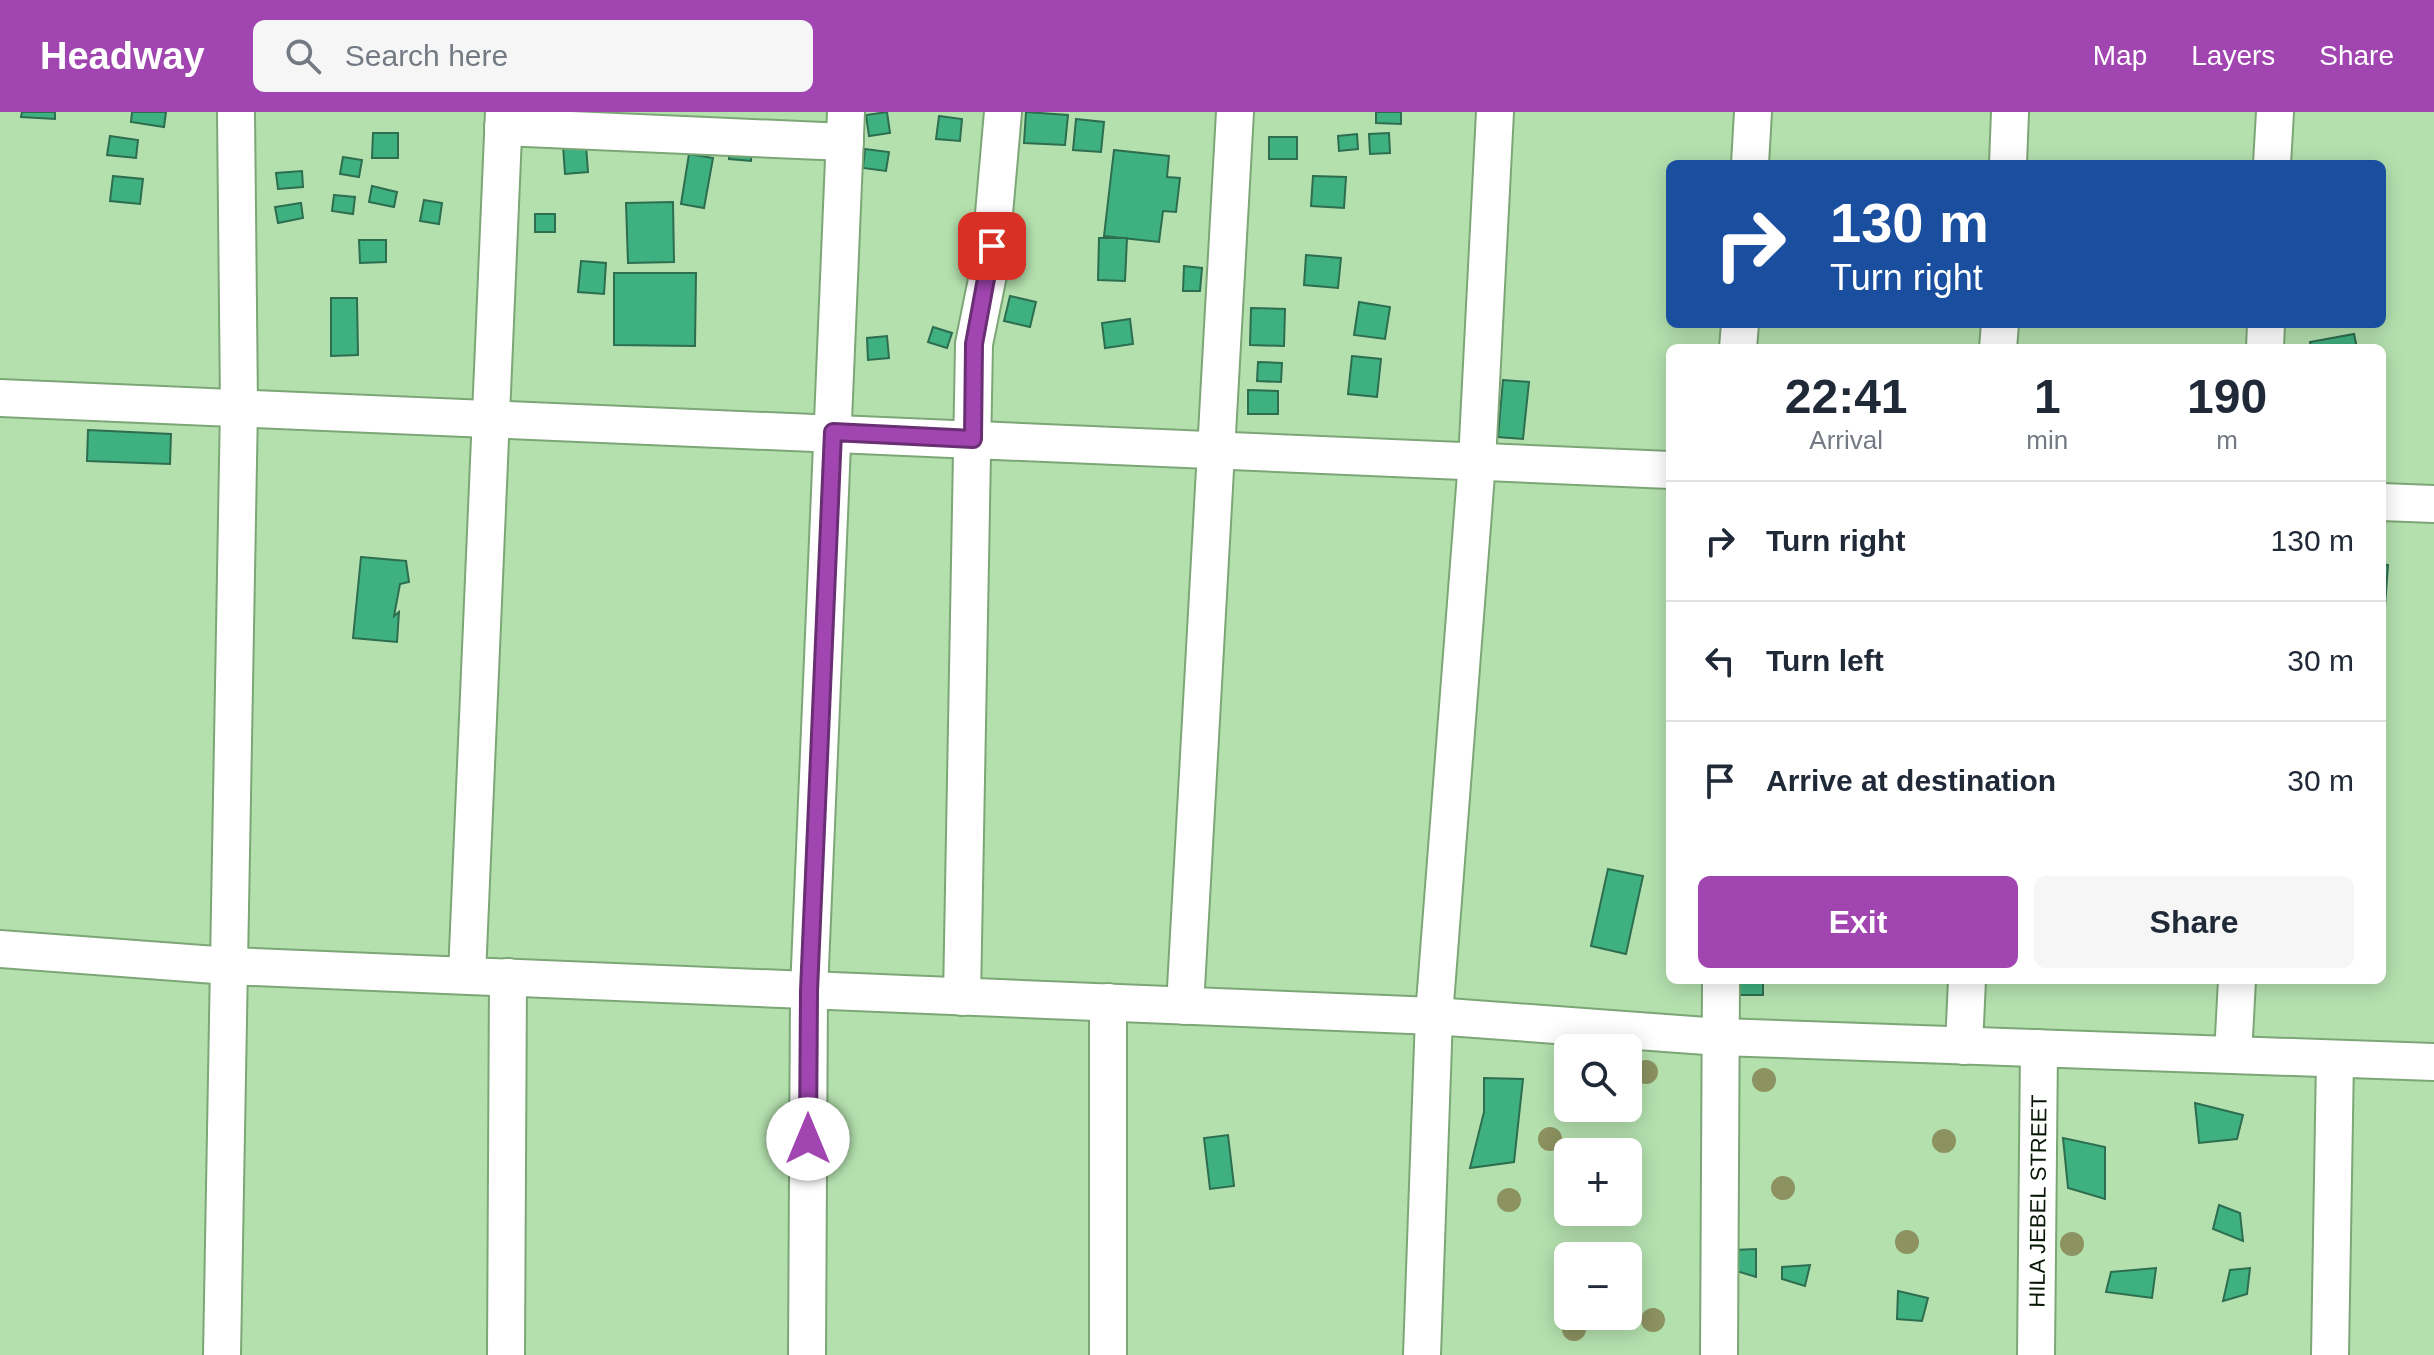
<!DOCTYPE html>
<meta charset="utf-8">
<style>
body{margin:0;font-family:Arial,sans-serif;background:#f6f6f7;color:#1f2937;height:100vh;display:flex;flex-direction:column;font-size:30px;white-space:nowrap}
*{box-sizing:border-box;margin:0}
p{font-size:26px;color:#747a83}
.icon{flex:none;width:44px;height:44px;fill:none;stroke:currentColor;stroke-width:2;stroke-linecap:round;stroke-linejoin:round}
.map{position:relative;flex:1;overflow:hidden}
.sheet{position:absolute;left:1666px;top:232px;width:720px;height:640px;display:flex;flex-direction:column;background:#fff;border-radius:12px;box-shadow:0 4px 20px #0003}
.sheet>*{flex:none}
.hud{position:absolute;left:1666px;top:48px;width:720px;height:168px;border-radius:12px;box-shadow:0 4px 20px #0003;background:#1a4fa0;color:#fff;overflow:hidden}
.buttons{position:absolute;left:1554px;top:922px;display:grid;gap:16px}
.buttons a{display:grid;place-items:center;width:88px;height:88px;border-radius:12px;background:#fff;box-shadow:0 4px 20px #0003;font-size:40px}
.pin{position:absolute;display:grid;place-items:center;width:68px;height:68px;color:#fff;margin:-34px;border-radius:16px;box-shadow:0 4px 12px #0006}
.me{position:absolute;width:88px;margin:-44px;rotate:0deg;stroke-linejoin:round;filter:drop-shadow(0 0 6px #0008)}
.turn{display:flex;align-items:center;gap:28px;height:168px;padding:0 32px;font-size:36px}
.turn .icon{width:104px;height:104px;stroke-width:2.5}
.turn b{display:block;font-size:56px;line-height:68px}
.eta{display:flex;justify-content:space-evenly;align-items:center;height:136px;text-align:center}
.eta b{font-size:48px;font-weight:800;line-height:56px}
.button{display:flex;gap:16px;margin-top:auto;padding:16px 32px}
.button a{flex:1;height:92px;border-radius:12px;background:#a146b1;color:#fff;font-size:32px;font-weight:800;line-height:92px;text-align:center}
.button a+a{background:#f6f6f7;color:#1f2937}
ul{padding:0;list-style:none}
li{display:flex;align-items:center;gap:24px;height:120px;padding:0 32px;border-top:2px solid #e0e1e3}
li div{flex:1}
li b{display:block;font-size:30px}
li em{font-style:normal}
header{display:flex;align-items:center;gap:48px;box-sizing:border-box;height:112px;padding:0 40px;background:#a146b1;color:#fff}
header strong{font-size:38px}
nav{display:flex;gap:44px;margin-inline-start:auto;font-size:28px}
.search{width:560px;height:72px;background:#f6f6f7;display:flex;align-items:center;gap:20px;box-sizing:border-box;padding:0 28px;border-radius:12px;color:#747a83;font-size:30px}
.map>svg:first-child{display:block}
.building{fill:#3fb07f;stroke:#2d6d50;stroke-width:2}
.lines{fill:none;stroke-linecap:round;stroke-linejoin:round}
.minor-casing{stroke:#7ca676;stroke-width:40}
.minor{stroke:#fff;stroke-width:36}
.tree{fill:#8c9260}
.route-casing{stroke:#692e73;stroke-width:20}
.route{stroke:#a146b1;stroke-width:14}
.labels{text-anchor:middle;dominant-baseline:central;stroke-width:8;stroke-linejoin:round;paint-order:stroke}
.street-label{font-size:22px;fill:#081706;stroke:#e4fae1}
</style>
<header>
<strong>Headway</strong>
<div class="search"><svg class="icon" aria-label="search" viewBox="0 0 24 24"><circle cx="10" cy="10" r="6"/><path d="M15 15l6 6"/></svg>Search here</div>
<nav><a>Map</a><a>Layers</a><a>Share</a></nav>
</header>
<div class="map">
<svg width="2434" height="1243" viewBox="0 0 2434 1243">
<rect width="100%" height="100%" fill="#b4e0ae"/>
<g class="building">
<polygon points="22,0 55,0 55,7 21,5"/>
<polygon points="132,0 166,0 164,15 131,10"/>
<polygon points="887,0 890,21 869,24 866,3"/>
<polygon points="1026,0 1068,3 1065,33 1024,31"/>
<polygon points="1376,0 1401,0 1401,12 1376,11"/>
<polygon points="939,4 962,7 960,29 936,27"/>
<polygon points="1076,7 1104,10 1101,40 1073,38"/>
<polygon points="373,21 398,21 398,46 372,46"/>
<polygon points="1389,21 1390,41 1370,42 1369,22"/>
<polygon points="1357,22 1358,37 1339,39 1338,24"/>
<polygon points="110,24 138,28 136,46 107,43"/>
<rect x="1269" y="25" width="28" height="22"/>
<polygon points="730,30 752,32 751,49 729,47"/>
<polygon points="586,33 588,60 565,62 563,34"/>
<polygon points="865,37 889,40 886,59 863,56"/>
<polygon points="1114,38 1169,44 1167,65 1180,66 1176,100 1163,99 1159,130 1104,124"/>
<polygon points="689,42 713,46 704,96 681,92"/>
<polygon points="343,45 362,48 359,65 340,62"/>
<polygon points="302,59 303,75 278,77 276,61"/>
<polygon points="113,64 143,67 140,92 110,89"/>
<polygon points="1313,64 1346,65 1344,96 1311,94"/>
<polygon points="372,74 397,80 394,95 369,90"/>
<polygon points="334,83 355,85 353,102 332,99"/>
<polygon points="424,88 442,91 439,112 420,109"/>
<polygon points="673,90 674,150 628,151 626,91"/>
<polygon points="301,91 303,106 278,111 275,95"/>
<rect x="535" y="102" width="20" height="18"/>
<polygon points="1099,126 1127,126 1125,169 1098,168"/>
<polygon points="359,128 386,128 386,150 360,151"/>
<polygon points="1306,143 1341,146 1338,176 1304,173"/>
<polygon points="581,149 606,151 604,182 578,180"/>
<polygon points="1184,154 1202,156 1200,179 1183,179"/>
<polygon points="614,161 696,161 695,234 614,233"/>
<polygon points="1010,184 1036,190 1030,215 1004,209"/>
<polygon points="331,186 357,186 358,243 331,244"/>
<polygon points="1359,190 1390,195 1385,227 1354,223"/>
<polygon points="1251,196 1285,197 1284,234 1250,233"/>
<polygon points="1130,207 1133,232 1105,236 1102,211"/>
<polygon points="933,215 952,221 947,236 928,230"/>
<polygon points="2354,222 2357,236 2311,236 2310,230"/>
<polygon points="887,224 889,246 868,248 867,226"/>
<polygon points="1352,244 1381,247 1377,285 1348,282"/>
<polygon points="1258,250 1282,251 1281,270 1257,269"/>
<polygon points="1503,268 1529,270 1523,327 1498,325"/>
<polygon points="1248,278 1278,279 1278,302 1248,302"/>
<polygon points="88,318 171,322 170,352 87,349"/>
<polygon points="361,445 406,449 409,470 400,472 394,504 399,500 397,530 353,526"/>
<polygon points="2382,452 2388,453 2385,494 2382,494"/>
<polygon points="1608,757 1643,764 1626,842 1591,834"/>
<rect x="1736" y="868" width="27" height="15"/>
<polygon points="1484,966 1523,967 1514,1050 1470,1056 1484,1000"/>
<polygon points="2195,991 2243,1003 2237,1027 2199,1031"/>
<polygon points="1228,1023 1234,1074 1210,1077 1204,1026"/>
<polygon points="2063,1026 2105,1035 2105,1087 2068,1076"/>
<polygon points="2219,1093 2240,1101 2243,1129 2213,1117"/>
<polygon points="1756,1137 1756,1165 1730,1157 1733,1138"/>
<polygon points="1810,1153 1805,1174 1782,1167 1782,1155"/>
<polygon points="2156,1156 2152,1186 2106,1180 2111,1160"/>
<polygon points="2250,1156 2247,1182 2223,1189 2230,1158"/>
<polygon points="1898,1179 1928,1186 1922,1209 1897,1207"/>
</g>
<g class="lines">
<g class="minor-casing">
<g id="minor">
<polyline points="503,15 845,30"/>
<polyline points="1750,52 1753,0"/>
<polyline points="2008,52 2010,0"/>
<polyline points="2272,52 2275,0"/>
<polyline points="1738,236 1740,212"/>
<polyline points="1998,236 2000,212"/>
<polyline points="2265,236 2266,212"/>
<polyline points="0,286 1670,358"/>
<polyline points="2382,390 2434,392"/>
<polyline points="0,837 229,854 1434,904 1720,925 2434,950"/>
<polyline points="467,863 504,0"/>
<polyline points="962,885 974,232 989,158 1003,0"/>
<polyline points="1108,890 1108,1243"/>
<polyline points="1185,894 1235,0"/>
<polyline points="1964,934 1967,868"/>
<polyline points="2233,943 2237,868"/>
<polyline points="222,1243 239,294 236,0"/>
<polyline points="506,1243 508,865"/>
<polyline points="807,1243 809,879 846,0"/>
<polyline points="1422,1243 1434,904 1477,349 1495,0"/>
<polyline points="1719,1243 1721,868"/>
<path id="s1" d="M2036,1243L2039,936"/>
<polyline points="2330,1243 2335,947"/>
</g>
</g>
<use href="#minor" class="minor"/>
</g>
<g class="tree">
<circle cx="1646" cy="960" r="12"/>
<circle cx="1764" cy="968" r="12"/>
<circle cx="1550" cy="1027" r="12"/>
<circle cx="1944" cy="1029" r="12"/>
<circle cx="1783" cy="1076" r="12"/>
<circle cx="1509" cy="1088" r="12"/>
<circle cx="1907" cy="1130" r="12"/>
<circle cx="2072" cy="1132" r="12"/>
<circle cx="1653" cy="1208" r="12"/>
<circle cx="1574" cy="1217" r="12"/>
</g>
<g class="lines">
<g class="route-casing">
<polyline id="route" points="808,1027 809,879 833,320 973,327 974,232 992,134"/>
</g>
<use href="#route" class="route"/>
</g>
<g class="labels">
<g class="street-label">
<text stroke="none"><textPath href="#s1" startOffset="154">HILA JEBEL STREET</textPath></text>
</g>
</g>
</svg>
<div class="buttons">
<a><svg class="icon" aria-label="search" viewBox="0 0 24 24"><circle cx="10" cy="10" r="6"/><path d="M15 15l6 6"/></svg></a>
<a>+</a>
<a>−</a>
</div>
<div class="pin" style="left:992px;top:134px;background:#d93025"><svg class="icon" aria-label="arrive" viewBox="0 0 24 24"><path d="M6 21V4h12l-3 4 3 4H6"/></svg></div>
<svg class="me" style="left:808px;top:1027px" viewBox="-20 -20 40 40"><circle r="19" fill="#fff"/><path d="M0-13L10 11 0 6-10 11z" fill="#a146b1"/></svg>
<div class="hud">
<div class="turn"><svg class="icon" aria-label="right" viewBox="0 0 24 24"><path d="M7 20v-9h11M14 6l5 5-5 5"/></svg><div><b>130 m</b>Turn right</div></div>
</div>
<section class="sheet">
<div class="eta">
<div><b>22:41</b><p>Arrival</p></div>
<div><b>1</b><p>min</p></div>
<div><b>190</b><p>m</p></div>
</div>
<ul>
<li><svg class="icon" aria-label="right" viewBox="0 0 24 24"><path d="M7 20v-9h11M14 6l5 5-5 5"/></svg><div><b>Turn right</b></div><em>130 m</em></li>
<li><svg class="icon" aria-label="left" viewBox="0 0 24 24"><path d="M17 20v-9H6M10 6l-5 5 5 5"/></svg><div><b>Turn left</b></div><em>30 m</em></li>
<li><svg class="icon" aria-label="arrive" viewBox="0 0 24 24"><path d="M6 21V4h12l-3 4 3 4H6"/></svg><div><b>Arrive at destination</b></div><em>30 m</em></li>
</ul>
<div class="button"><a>Exit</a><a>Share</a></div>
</section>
</div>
